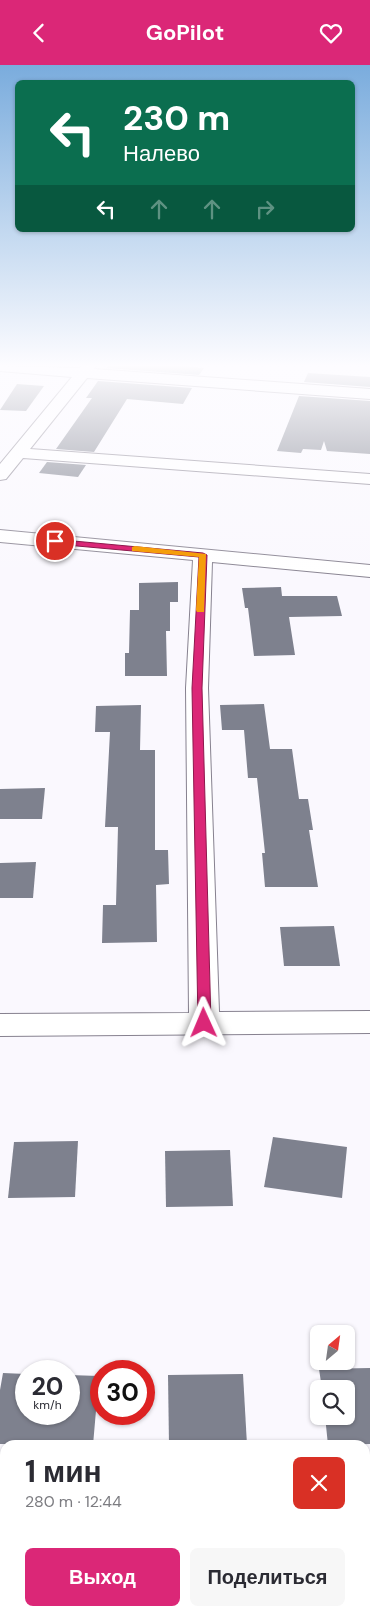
<!DOCTYPE html>
<html lang="ru">
<meta charset="utf-8">
<style>
body{margin:0;font-family:"DM Sans",sans-serif;background:#f7f7f7;color:#2b2b33;height:100vh;display:flex;flex-direction:column;font-size:19px;white-space:nowrap}
*{box-sizing:border-box;margin:0}
p{font-size:16px;color:#7c7c81}
.icon{flex:none;width:28px;height:28px;fill:none;stroke:currentColor;stroke-width:2;stroke-linecap:round;stroke-linejoin:round}
.map{position:relative;flex:1;overflow:hidden}
.sheet{position:absolute;left:0px;top:1375px;width:370px;height:176px;display:flex;flex-direction:column;background:#fff;border-radius:15px 15px 0 0;box-shadow:0 1px 4px #0004}
.sheet>*{flex:none}
.hud{position:absolute;left:15px;top:15px;width:340px;height:152px;border-radius:8px;box-shadow:0 1px 4px #0004;background:#0b6e4f;color:#fff;overflow:hidden}
.needle{width:32px;rotate:29deg}
.buttons{position:absolute;left:310px;top:1260px;display:grid;gap:10px}
.buttons a{display:grid;place-items:center;width:45px;height:45px;border-radius:8px;background:#fff;box-shadow:0 1px 4px #0004;font-size:25px}
.speed{position:absolute;left:15px;top:1295px;display:flex;gap:10px;font-size:25px;font-weight:700;text-align:center}
.speed>*{display:grid;place-content:center;width:65px;height:65px;border-radius:50%;background:#fff;box-shadow:0 1px 4px #0004;line-height:1}
.speed small{font-size:12px;font-weight:400}
.speed .limit{border:8px solid #d22;background:#fff;color:#111}
.pin{position:absolute;display:grid;place-items:center;width:42px;height:42px;color:#fff;margin:-21px;border:2px solid #fff;border-radius:50%;box-shadow:0 1px 5px #0007}
.me{position:absolute;width:55px;margin:-28px;rotate:359deg;stroke-linejoin:round;filter:drop-shadow(0 0 4px #0008)}
.turn{display:flex;align-items:center;gap:18px;height:105px;padding:0 25px;font-size:22px}
.turn .icon{width:65px;height:65px;stroke-width:2.5}
.turn b{display:block;font-size:35px;line-height:42px}
.lanes{display:flex;align-items:center;height:48px;padding:0 25px;background:#0003;justify-content:center;gap:25px;direction:ltr}
.lanes .off{opacity:.35}
.round{display:grid;place-items:center;flex:none;width:52px;height:52px;border-radius:8px;background:#f7f7f7}
.headline{display:flex;align-items:center;justify-content:space-between;height:85px;padding:0 25px}
h1{font-size:30px;font-weight:700;line-height:38px}
.button{display:flex;gap:10px;margin-top:auto;padding:10px 25px}
.button a{flex:1;height:58px;border-radius:8px;background:#db2777;color:#fff;font-size:20px;font-weight:700;line-height:58px;text-align:center}
.button a+a{background:#f7f7f7;color:#2b2b33}
header{display:flex;justify-content:space-between;align-items:center;height:65px;padding:0 25px;background:#db2777;color:#fff;font-size:22px;font-weight:700}
.map>svg:first-child{display:block}
.building{fill:#7e818e}
.lines{fill:none;stroke-linecap:round;stroke-linejoin:round}
.minor-casing{stroke:#86818f;stroke-width:2}
.minor{fill:#fff;fill-rule:evenodd}
.route{fill:#db2777;stroke:#8e194d}
.slow{fill:#f59e0b}
</style>
<header><svg class="icon" aria-label="back" viewBox="0 0 24 24"><path d="M15 5l-7 7 7 7"/></svg>GoPilot<svg class="icon" aria-label="heart" viewBox="0 0 24 24"><path d="M12 20l-8-8c-3-5 5-10 8-4 3-6 11-1 8 4z"/></svg></header>
<div class="map">
<svg width="370" height="1551" viewBox="0 0 370 1551">
<rect width="100%" height="100%" fill="#faf8fe"/>
<g class="building">
<polygon points="108,301 179,301 204,303 199,310 107,303"/>
<polygon points="308,308 370,312 370,322 304,317"/>
<polygon points="98,316 192,323 183,339 127,334 94,387 56,384 92,333 86,333"/>
<polygon points="17,319 44,321 26,346 0,345"/>
<polygon points="299,331 370,336 370,389 327,386 324,376 321,385 303,384 301,388 277,386"/>
<polygon points="47,397 86,400 78,412 39,408"/>
<polygon points="178,517 178,537 170,537 170,566 166,566 167,611 125,611 125,588 129,588 130,545 139,545 139,518"/>
<polygon points="281,522 282,531 337,531 342,551 289,552 295,590 254,591 248,543 245,543 242,523"/>
<polygon points="264,639 270,684 292,684 299,734 308,734 313,765 309,765 318,822 265,822 262,788 265,788 257,713 248,713 244,665 222,665 220,640"/>
<polygon points="141,640 140,685 155,685 155,785 168,785 169,819 156,820 157,877 102,878 103,840 116,840 118,762 105,762 110,667 95,667 96,641"/>
<polygon points="45,723 42,754 0,754 0,724"/>
<polygon points="36,797 33,833 0,833 0,798"/>
<polygon points="334,861 340,901 284,901 280,862"/>
<polygon points="273,1072 347,1082 342,1133 264,1122"/>
<polygon points="78,1076 75,1132 8,1133 14,1077"/>
<polygon points="230,1085 233,1141 166,1142 165,1086"/>
<polygon points="370,1303 370,1379 328,1380 325,1351 346,1351 346,1324 322,1324 319,1304"/>
<polygon points="3,1308 26,1309 26,1349 69,1349 69,1310 99,1311 93,1380 0,1379 0,1325"/>
<polygon points="243,1309 247,1380 169,1380 168,1310"/>
</g>
<g class="lines">
<g class="minor-casing">
<g id="minor">
<polygon points="0,301 79,303 81,301 96,301 94,304 370,324 370,334 87,313 30,384 370,409 370,419 23,393 6,414 0,415 0,399 72,312 0,306"/>
<polygon points="0,465 370,500 370,512 212,497 208,623 219,947 370,946 370,968 0,971 0,949 189,948 186,623 193,495 0,477"/>
<polygon points="370,1423 370,1465 365,1466 365,1424"/>
<rect x="0" y="1428" width="5" height="42"/>
</g>
</g>
<use href="#minor" class="minor"/>
</g>
<linearGradient id="sky" x2="0" y2="1"><stop stop-color="#7aacdd"/><stop offset="0.58" stop-color="#fdfcff"/><stop offset="1" stop-color="#fdfcff" stop-opacity="0"/></linearGradient>
<rect width="370" height="518" fill="url(#sky)"/>
<polygon class="route" points="52,474 203,488 207,490 202,623 211,958 209,961 200,961 198,958 192,623 199,492 55,479 52,478"/>
<polygon class="slow" points="135,481 206,489 204,547 197,547 196,545 199,492 132,486 132,482"/>
</svg>
<div class="buttons">
<a><svg class="needle" viewBox="-14 -14 28 28"><path d="M0-13l5 13h-10z" fill="#e53935"/><path d="M0 13l5-13h-10z" fill="#7c7c81"/></svg></a>
<a><svg class="icon" aria-label="search" viewBox="0 0 24 24"><circle cx="10" cy="10" r="6"/><path d="M15 15l6 6"/></svg></a>
</div>
<div class="speed"><div>20<small>km/h</small></div><div class="limit">30</div></div>
<div class="pin" style="left:55px;top:476px;background:#d93025"><svg class="icon" aria-label="arrive" viewBox="0 0 24 24"><path d="M6 21V4h12l-3 4 3 4H6"/></svg></div>
<svg class="me" style="left:204px;top:958px" viewBox="-20 -20 40 40"><path d="M0-17L14 15 0 8-14 15z" fill="#db2777" stroke="#fff" stroke-width="4"/></svg>
<div class="hud">
<div class="turn"><svg class="icon" aria-label="left" viewBox="0 0 24 24"><path d="M17 20v-9H6M10 6l-5 5 5 5"/></svg><div><b>230 m</b>Налево</div></div>
<div class="lanes"><svg class="icon" aria-label="left" viewBox="0 0 24 24"><path d="M17 20v-9H6M10 6l-5 5 5 5"/></svg><svg class="icon off" aria-label="ahead" viewBox="0 0 24 24"><path d="M12 20V5M6 11l6-6 6 6"/></svg><svg class="icon off" aria-label="ahead" viewBox="0 0 24 24"><path d="M12 20V5M6 11l6-6 6 6"/></svg><svg class="icon off" aria-label="right" viewBox="0 0 24 24"><path d="M7 20v-9h11M14 6l5 5-5 5"/></svg></div>
</div>
<section class="sheet">
<div class="headline"><div><h1>1 мин</h1><p>280 m · 12:44</p></div><a class="round" style="background:#d93025;color:#fff"><svg class="icon" aria-label="close" viewBox="0 0 24 24"><path d="M6 6l12 12M18 6L6 18"/></svg></a></div>
<div class="button"><a>Выход</a><a>Поделиться</a></div>
</section>
</div>
